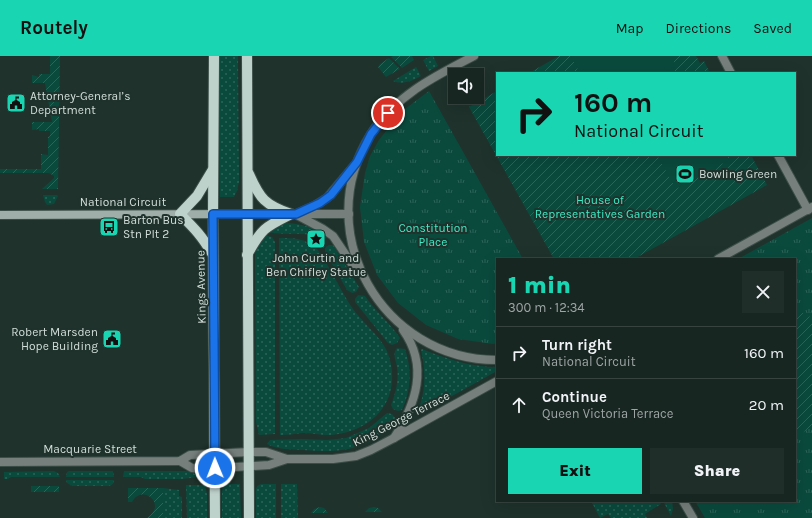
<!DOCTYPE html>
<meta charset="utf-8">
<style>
body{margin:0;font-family:Karla,sans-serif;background:#202e2a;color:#f1f3f6;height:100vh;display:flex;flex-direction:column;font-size:15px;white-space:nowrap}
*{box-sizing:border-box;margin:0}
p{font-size:13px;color:#9ea5a5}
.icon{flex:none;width:22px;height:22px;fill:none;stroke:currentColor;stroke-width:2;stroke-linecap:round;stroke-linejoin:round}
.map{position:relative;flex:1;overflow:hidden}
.panel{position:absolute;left:496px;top:202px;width:300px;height:244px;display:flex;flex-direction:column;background:#172621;border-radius:0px;box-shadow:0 4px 16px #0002,0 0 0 1px #36433f}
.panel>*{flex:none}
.guide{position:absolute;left:496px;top:16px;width:300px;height:84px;border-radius:0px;box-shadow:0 4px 16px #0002,0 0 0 1px #36433f;background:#1ad5b2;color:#111;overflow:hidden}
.buttons{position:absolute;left:448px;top:12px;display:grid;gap:8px}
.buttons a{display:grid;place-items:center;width:36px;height:36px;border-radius:0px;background:#172621;box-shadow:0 4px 16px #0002,0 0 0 1px #36433f;font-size:20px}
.pin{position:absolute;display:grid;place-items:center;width:34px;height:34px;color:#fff;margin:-17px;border:2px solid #fff;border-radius:50%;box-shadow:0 1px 4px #0007}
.me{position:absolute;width:44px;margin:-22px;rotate:359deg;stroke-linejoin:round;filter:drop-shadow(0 0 3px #0008)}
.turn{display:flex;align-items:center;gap:14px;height:84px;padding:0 12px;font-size:18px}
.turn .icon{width:52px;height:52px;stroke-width:2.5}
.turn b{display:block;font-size:28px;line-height:34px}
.round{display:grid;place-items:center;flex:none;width:42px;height:42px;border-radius:0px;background:#202e2a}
.head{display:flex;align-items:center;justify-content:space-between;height:68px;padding:0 12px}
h1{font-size:24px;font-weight:800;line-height:30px;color:#1ad5b2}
.action{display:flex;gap:8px;margin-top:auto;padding:8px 12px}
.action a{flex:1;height:46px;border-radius:0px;background:#1ad5b2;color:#111;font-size:16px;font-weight:800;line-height:46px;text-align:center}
.action a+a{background:#202e2a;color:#f1f3f6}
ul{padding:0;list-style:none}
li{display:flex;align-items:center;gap:12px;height:52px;padding:0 12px;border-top:1px solid #36433f}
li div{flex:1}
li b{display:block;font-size:15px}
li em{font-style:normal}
header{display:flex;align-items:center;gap:24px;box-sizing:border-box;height:56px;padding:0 20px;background:#1ad5b2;color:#111}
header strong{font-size:19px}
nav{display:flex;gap:22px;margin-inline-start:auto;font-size:14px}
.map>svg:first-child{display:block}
.grass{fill:url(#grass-dots)}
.park{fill:url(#park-tufts)}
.garden{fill:url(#garden-furrows)}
.pitch{fill:#0a4a3d}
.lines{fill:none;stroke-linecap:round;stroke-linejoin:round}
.street-casing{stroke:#3c4e48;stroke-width:10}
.secondary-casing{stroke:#3c4e48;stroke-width:10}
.primary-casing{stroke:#3c4e48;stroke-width:12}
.street{stroke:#767f7c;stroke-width:8}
.secondary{stroke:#9faea9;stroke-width:8}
.primary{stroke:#bed2cc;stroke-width:10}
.route-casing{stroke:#114b97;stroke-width:10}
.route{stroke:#1a73e8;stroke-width:7}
.labels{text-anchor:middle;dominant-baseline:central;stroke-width:4;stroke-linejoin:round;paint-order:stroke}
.poi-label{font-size:12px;fill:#d2deda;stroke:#1f322c;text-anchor:start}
.park-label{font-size:12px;fill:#3cecc7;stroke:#1f322c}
.street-label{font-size:12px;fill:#d2deda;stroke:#1f322c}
</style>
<header>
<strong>Routely</strong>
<nav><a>Map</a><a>Directions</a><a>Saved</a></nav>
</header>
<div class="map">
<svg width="812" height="462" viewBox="0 0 812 462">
<defs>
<pattern id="grass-dots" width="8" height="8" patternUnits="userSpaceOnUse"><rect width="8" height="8" fill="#0a4a3d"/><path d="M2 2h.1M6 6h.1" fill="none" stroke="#2d6458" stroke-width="1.8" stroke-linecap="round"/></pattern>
<pattern id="park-tufts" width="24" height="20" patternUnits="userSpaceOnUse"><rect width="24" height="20" fill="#0a4a3d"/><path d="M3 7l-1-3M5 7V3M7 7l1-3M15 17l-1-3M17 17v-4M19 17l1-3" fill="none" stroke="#2d6458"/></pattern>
<pattern id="garden-furrows" width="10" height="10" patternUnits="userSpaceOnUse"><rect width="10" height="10" fill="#0a4a3d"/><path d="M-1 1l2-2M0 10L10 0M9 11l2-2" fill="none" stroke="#2d6458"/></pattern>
</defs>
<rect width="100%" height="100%" fill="#1f322c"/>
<g class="grass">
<polygon points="219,0 238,0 239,126 237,135 234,141 220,141 220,138"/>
<polygon points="431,0 433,0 438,10 429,15 423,4"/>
<path d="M416,11L421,20C412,25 403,29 393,25Z"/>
<polygon points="43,139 57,139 58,140 54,148 47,149 45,146"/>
<path d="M287,167C302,168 315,171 326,181L325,184C321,184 318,180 314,179C299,177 282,179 268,176L280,168Z"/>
<polygon points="265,179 272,181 275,186 275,378 259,379 256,366 255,200 256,191"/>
<path d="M279,182C294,182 306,182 317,193C331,212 340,234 353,253C363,267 380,280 387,295C393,310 394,325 389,340C380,365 354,378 329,379C320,379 311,377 302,377C294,378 288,379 280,379Z"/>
<polygon points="329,189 333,189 359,231 356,236 352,237 347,234 325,196 325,192"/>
<path d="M358,239L365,240C375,255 390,267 400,282L397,287L392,289L388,287L355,246V243Z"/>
<path d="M397,292L405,293C412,314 411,334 402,354L398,355L393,353L391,349C396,336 399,324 397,311C396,304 392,298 397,292Z"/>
<path d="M422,293C447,303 470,311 497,311V315L418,359L417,357C426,337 426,316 421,294Z"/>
<path d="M387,357L392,358L396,363C371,395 341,397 303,394C291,393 278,394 267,388L270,384L302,383L327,384L346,382L369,372Z"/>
<polygon points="54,415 58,417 60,421 11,421 8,423 4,423 4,416"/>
<polygon points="69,415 113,415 114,421 66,421 67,416"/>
<polygon points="124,415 185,415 192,416 199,421 182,423 145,423 141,421 123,421"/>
<polygon points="66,424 114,424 113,428 109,430 72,430 67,427"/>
<polygon points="223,428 240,428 241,462 222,462 222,436"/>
<polygon points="261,428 276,428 276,462 256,462 256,433 257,430"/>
<polygon points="281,428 297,428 298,462 281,462"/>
<polygon points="186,429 205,429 207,438 207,462 187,462"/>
<polygon points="163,432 179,434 179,440 182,441 182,462 163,462"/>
<polygon points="591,445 659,445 661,448 645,458 647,462 611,462 608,458 600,462"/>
<polygon points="663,445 672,445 673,453 671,460"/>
</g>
<g class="park">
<polygon points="429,35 523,203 497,203 497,287 493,288 458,283 426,269 398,247 377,219 364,186 360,151 365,117 370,100 379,84 401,56"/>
<polygon points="812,162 812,462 705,462 695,445 795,445 795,203 738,203"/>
</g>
<g class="garden">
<polygon points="50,0 60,0 58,133 42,133 54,122 54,120 49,117 0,117 0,113 41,113 41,98 48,99 48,81 50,80 50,75 39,75 39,73 32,74 32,66 52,66 45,27 32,27 32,19 39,21 39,18 50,18"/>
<polygon points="393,0 412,0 414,4 402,12 391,1"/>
<polygon points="559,0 696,0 700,7 704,5 710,17 529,17"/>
<polygon points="389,2 400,13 386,21 378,11 380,8"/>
<polygon points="497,35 497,99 751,99 767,129 634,203 554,203 469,51"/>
<polygon points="795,252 812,262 812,371 795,381"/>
<rect x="31" y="430" width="28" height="6"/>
<path d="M128,432H163V462H147C168,448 142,427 132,446H128Z"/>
<polygon points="320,451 324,452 328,457 311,457 314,453"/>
<polygon points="374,451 378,452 382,456 365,456 369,452"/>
</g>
<g class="pitch">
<polygon points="574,0 670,0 676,10 663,17 580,17 571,1"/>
<polygon points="657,99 726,99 729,104 676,133"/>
</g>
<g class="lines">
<g class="street-casing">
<g id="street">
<path d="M474,0C435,20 395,40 371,78C309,176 382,304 497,304"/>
<polyline points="722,0 731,17"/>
<polyline points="778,99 808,154"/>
<polyline points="298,157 314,150 327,142 354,110"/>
<polyline points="247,158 349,158"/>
<polyline points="297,159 323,173 333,180 358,217"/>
<polyline points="718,203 812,151"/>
<path d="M394,382C416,348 429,310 403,274"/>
<polyline points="180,405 192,412 201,413 269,409 287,403"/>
<polyline points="0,406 180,405 190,399 249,396 266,396 287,403 333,403 356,400 371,394 394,382 497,325"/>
<polyline points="683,445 693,462"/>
</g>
</g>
<g class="secondary-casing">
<polyline id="secondary" points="0,159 247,158"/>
</g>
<g class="primary-casing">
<g id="primary">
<polyline points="214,0 213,158 215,462"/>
<polyline points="247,0 249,462"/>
<path d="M212,115L197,140L180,158C195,173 202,180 213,199"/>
<path d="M249,118C260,143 265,149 291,158"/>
<path d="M247,199C262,172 265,171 291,158"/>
</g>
</g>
<use href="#street" class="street"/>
<use href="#secondary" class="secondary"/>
<use href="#primary" class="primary"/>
</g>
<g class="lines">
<g class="route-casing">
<polyline id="route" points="215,412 213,158 296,158 320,147 331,139 357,106 371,78 388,57"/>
</g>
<use href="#route" class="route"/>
</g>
<defs>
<g id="civic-square" transform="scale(1)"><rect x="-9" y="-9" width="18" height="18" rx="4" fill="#1ad5b2" stroke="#1f322c"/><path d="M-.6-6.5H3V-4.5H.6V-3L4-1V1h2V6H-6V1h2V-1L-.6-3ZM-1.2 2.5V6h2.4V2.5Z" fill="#111"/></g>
<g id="stadium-square" transform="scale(1)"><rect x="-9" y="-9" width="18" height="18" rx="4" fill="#1ad5b2" stroke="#1f322c"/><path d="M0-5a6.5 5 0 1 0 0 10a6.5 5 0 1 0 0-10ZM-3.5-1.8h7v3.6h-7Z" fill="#111"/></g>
<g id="bus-square" transform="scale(1)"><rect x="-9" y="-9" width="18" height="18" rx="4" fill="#1ad5b2" stroke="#1f322c"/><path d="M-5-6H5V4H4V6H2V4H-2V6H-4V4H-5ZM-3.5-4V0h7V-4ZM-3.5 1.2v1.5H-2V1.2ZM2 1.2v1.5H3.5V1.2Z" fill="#111"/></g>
<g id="sight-square" transform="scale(1)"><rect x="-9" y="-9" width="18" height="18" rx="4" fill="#1ad5b2" stroke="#1f322c"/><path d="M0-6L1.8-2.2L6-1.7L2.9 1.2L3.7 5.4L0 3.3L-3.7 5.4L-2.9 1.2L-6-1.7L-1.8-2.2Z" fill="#111"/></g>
</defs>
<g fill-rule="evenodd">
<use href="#civic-square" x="16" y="47"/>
<use href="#stadium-square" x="685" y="118"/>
<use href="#bus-square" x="109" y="171"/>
<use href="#sight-square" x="316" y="183"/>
<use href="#civic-square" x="112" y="283"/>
</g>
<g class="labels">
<g class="poi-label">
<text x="30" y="40">Attorney-General’s<tspan x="30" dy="14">Department</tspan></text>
<text x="699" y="118">Bowling Green</text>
<text x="123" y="164">Barton Bus<tspan x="123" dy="14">Stn Plt 2</tspan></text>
<text x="316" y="202" text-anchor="middle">John Curtin and<tspan x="316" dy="14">Ben Chifley Statue</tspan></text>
<text x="98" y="276" text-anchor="end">Robert Marsden<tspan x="98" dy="14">Hope Building</tspan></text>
</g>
<g class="park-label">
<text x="600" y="144">House of<tspan x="600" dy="14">Representatives Garden</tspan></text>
<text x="433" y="172">Constitution<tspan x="433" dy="14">Place</tspan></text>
</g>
<g class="street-label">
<text x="123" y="146">National Circuit</text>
<text transform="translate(201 231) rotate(-91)">Kings Avenue</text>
<text transform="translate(401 363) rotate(-27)">King George Terrace</text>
<text x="90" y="393">Macquarie Street</text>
</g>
</g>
</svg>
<div class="buttons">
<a><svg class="icon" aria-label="sound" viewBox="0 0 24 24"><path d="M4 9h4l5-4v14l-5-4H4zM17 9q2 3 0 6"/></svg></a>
</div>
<div class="pin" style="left:388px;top:57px;background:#d93025"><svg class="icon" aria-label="arrive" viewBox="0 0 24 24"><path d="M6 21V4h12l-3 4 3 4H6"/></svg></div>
<svg class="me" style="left:215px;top:412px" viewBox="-20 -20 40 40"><circle r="17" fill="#1a73e8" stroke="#fff" stroke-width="3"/><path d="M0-11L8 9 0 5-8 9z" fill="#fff"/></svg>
<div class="guide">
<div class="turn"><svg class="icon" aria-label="right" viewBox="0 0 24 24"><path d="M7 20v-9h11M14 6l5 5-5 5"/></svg><div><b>160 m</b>National Circuit</div></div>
</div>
<section class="panel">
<div class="head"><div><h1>1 min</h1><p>300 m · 12:34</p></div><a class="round"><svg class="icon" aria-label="close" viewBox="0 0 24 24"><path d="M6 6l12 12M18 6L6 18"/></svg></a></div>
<ul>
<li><svg class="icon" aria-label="right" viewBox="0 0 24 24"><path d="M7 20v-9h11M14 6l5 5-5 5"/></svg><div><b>Turn right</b><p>National Circuit</p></div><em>160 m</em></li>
<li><svg class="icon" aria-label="ahead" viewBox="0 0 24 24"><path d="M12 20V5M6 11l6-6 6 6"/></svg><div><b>Continue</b><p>Queen Victoria Terrace</p></div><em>20 m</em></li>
</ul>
<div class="action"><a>Exit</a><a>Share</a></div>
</section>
</div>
